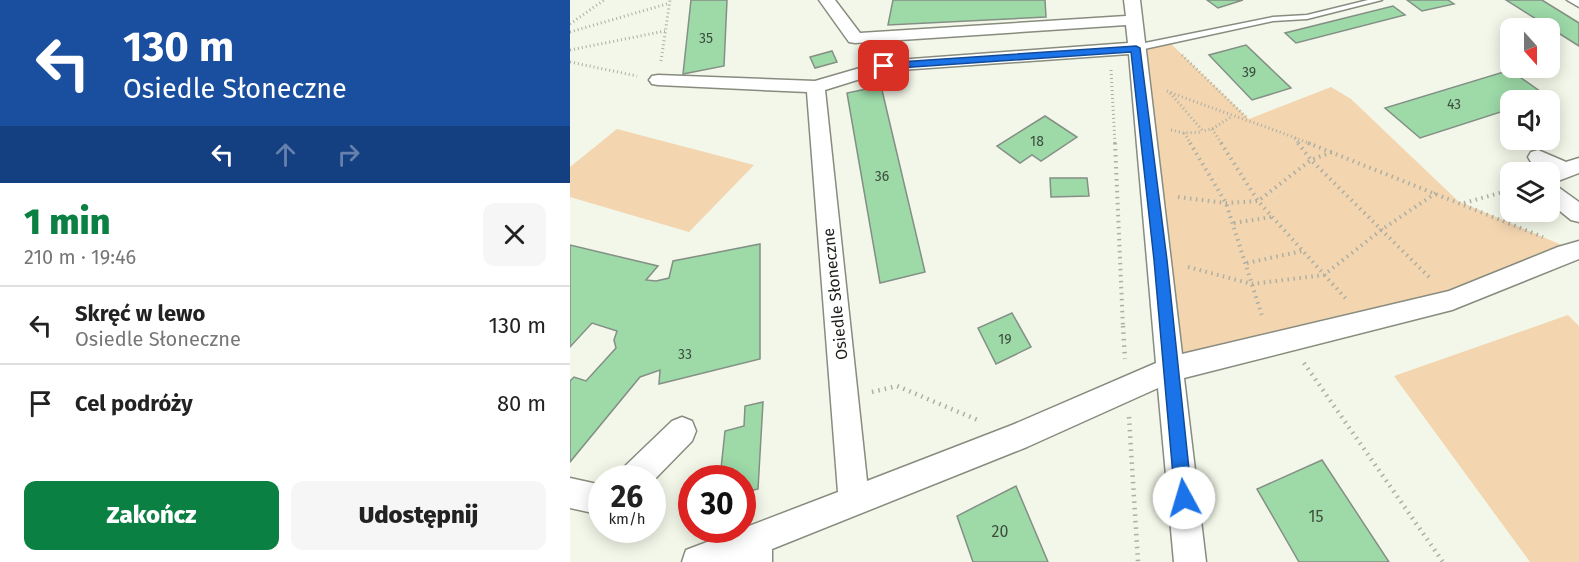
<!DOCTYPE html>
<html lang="pl">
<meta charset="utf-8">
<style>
body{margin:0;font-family:"Fira Sans",sans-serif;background:#f6f6f6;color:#222;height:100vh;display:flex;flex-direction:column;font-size:22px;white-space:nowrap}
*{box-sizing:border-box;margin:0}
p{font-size:20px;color:#767676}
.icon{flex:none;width:33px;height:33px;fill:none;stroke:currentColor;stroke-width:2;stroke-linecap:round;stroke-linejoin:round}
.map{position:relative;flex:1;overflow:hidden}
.side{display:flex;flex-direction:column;background:#fff;width:570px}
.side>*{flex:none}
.banner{background:#1a4fa0;color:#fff;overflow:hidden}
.needle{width:39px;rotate:159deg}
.fabs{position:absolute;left:930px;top:18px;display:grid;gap:12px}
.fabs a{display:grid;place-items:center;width:60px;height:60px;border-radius:12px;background:#fff;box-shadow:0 3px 15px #0003;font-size:30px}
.speed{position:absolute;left:18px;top:465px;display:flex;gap:12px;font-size:30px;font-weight:700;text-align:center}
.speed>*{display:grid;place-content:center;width:78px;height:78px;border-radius:50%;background:#fff;box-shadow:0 3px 15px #0003;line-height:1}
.speed small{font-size:15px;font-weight:400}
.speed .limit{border:9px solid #d22;background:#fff;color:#111}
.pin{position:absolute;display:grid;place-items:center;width:51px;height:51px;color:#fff;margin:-26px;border-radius:12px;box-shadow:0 3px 9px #0006}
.me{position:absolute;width:66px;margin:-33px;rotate:354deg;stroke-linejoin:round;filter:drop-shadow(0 0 4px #0008)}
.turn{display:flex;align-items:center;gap:21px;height:126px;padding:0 24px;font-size:27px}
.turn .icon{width:78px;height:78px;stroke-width:2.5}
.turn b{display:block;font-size:42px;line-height:51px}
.lanes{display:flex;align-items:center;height:57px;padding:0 24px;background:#0003;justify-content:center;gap:30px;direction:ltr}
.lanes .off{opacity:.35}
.round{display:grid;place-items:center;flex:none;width:63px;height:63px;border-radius:12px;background:#f6f6f6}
.headline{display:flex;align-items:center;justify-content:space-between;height:102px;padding:0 24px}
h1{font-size:36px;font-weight:800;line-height:45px;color:#0b8043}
.button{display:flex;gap:12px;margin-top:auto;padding:12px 24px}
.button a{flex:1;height:69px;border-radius:12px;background:#0b8043;color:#fff;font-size:24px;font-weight:800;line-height:69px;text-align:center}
.button a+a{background:#f6f6f6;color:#222}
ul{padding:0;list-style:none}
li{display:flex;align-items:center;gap:18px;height:78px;padding:0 24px;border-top:2px solid #e0e0e0}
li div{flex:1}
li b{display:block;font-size:22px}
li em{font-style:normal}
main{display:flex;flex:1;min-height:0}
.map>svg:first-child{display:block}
.green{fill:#f3d5b0}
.building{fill:#9ddaa8;stroke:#848f85;stroke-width:1.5}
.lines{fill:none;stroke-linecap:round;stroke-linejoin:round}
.service-casing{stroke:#878c7f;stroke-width:3}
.minor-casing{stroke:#878c7f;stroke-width:3}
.path-far2{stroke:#abafa4;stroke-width:3;stroke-dasharray:1 3;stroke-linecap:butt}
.path-far1{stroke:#abafa4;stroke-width:4;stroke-dasharray:1.5 4.5;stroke-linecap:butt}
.path{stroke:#abafa4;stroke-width:4.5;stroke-dasharray:1.5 5;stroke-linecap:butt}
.service{fill:#fff;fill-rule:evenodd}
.minor{fill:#fff;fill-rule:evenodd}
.route{fill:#1a73e8;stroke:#114b97;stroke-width:1.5}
.labels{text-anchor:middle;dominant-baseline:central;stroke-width:4.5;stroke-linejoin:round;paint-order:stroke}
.number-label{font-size:14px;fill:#3c4d3d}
.street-label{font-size:16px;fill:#1c1e19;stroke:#fff}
.near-number-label{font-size:16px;fill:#3c4d3d}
</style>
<main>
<section class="side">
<div class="banner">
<div class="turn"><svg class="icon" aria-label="left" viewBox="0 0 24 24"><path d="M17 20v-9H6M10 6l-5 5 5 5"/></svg><div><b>130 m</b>Osiedle Słoneczne</div></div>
<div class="lanes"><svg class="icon" aria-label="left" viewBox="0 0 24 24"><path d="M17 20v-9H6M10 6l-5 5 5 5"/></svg><svg class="icon off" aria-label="ahead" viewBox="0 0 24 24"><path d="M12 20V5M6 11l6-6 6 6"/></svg><svg class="icon off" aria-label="right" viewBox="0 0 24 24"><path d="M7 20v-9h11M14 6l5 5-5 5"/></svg></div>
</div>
<div class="headline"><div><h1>1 min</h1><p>210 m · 19:46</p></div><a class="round"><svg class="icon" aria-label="close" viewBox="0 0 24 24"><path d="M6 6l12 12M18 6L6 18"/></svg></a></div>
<ul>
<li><svg class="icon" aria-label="left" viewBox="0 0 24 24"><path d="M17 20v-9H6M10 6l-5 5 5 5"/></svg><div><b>Skręć w lewo</b><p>Osiedle Słoneczne</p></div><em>130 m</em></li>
<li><svg class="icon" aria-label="arrive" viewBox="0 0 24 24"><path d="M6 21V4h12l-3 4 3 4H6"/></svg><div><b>Cel podróży</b></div><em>80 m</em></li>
</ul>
<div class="button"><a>Zakończ</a><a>Udostępnij</a></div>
</section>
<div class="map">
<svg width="1009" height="562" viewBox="0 0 1009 562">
<rect width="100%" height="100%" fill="#f2f7e9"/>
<g class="green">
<polygon points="598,41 679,119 761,87 781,99 888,201 1006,251 882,300 601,369 565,48"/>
<polygon points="47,129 184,165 119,232 0,197 0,167"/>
<polygon points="998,315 1009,326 1009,562 960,562 824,376"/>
</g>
<g class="building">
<polygon points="121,0 157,0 154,66 113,74"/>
<polygon points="323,0 475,0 476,17 318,25"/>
<polygon points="637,0 673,0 648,8"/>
<polygon points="837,0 878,0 884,4 852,11"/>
<polygon points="936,0 972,0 1009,23 1009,46"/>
<polygon points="823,6 835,15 726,43 715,33"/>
<polygon points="676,45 721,88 682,100 639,55"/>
<polygon points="262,51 267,62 245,68 240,57"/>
<polygon points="940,70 978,97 966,100 940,100 940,109 850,138 815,108"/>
<polygon points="311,86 355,272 310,283 277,93"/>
<polygon points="475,116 507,137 471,161 462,155 450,163 427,146"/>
<polygon points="480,178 517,178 519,196 481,197"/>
<polygon points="190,244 190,359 89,384 90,370 70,377 0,462 0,381 4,377 16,381 46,348 44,340 47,331 22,323 0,347 0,245 88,266 76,280 86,281 99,278 103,261"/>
<polygon points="442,313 461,347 426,364 408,328"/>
<polygon points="193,402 188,489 172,493 172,478 150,478 155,431 174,426 175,406"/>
<polygon points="752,460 819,562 729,562 687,489"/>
<polygon points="446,486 478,562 403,562 387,516"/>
</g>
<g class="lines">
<g class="service-casing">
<polygon id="service" points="798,0 812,0 737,19 703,21 565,51 561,48 565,45 703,17 737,15"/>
</g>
<g class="minor-casing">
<g id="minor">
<path d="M249,0H265L290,33L556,16L554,0H570L612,354L879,291L988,247L1009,241V259L882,310L614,378L636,562H604L588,388L457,447L202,549V562H112L116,550L268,492L237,92L88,85L82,84L79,80L82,76L88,75L245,81L314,61L558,43L556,25L285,43L279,42ZM559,54L586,363L442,425L297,481L255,90L316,71Z"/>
<polygon points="997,0 1009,0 1009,7"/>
<polygon points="968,150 996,162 1009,158 1009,173 980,184 988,187 1009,202 1009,222 1001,220 980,203 980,172 972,172 977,170 961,162 958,157 961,152"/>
<polygon points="112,417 122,421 126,431 122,441 82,482 82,478 50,478 54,467 102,421"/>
<polygon points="0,478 32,485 32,515 0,508"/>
</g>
</g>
<g class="path-far2">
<polyline points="0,24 34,0"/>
<polyline points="0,32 100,3"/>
<polyline points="0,50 95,31"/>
<polyline points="612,55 678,119"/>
<polyline points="91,61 100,0"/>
<polyline points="0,62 67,76"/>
<polyline points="541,70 545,144"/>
<path d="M597,91C645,110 693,125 741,144"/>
<polyline points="600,93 633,131 642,129 661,117"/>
<polyline points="642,129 652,144"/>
<polyline points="601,130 614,133 632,132"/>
<polyline points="614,133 621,144"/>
<polyline points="725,138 729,144"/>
</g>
<g class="path-far1">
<polyline points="545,143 553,328"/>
<polyline points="620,143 656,203 693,319"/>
<polyline points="651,143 688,201 777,300"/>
<polyline points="728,143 741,160 861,279"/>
<polyline points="738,143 973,237"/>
<polyline points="608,197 656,203 688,201 741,160 762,152"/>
<polyline points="894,203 940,190"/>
<polyline points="664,223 701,217"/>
<polyline points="677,263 732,251"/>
<polyline points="618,267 682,284 754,275 811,230 866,193"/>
</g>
<g class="path">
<polyline points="553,326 555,359"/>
<polyline points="734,363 873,562"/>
<polyline points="302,392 327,386 410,421"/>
<polyline points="559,417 568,562"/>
</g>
<use href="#service" class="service"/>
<use href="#minor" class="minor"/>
</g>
<polygon class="route" points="566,46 570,48 597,260 622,498 620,504 614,507 607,504 605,498 584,260 561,52 314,69 309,66 314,63"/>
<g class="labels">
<g class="number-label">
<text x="136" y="38">35</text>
<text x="679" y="72">39</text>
<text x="884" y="104">43</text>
<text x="467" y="141">18</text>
<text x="312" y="176">36</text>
<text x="435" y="339">19</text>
<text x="115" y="354">33</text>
</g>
<g class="street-label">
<text transform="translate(265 294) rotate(-96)">Osiedle Słoneczne</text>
</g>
<g class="near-number-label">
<text x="746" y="516">15</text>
<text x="430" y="531">20</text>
</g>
</g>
</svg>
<div class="fabs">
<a><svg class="needle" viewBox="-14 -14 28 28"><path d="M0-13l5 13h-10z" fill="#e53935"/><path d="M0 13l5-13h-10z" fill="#767676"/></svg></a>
<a><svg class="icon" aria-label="sound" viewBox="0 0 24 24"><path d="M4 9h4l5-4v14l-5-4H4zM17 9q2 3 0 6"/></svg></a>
<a><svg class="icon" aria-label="layers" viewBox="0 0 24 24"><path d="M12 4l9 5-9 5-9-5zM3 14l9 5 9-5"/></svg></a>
</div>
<div class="speed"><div>26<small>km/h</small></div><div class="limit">30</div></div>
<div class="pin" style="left:314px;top:66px;background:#d93025"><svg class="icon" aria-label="arrive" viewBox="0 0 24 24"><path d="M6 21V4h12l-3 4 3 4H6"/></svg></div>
<svg class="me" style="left:614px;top:498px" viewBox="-20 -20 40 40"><circle r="19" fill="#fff"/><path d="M0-13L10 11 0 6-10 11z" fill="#1a73e8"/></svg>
</div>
</main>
